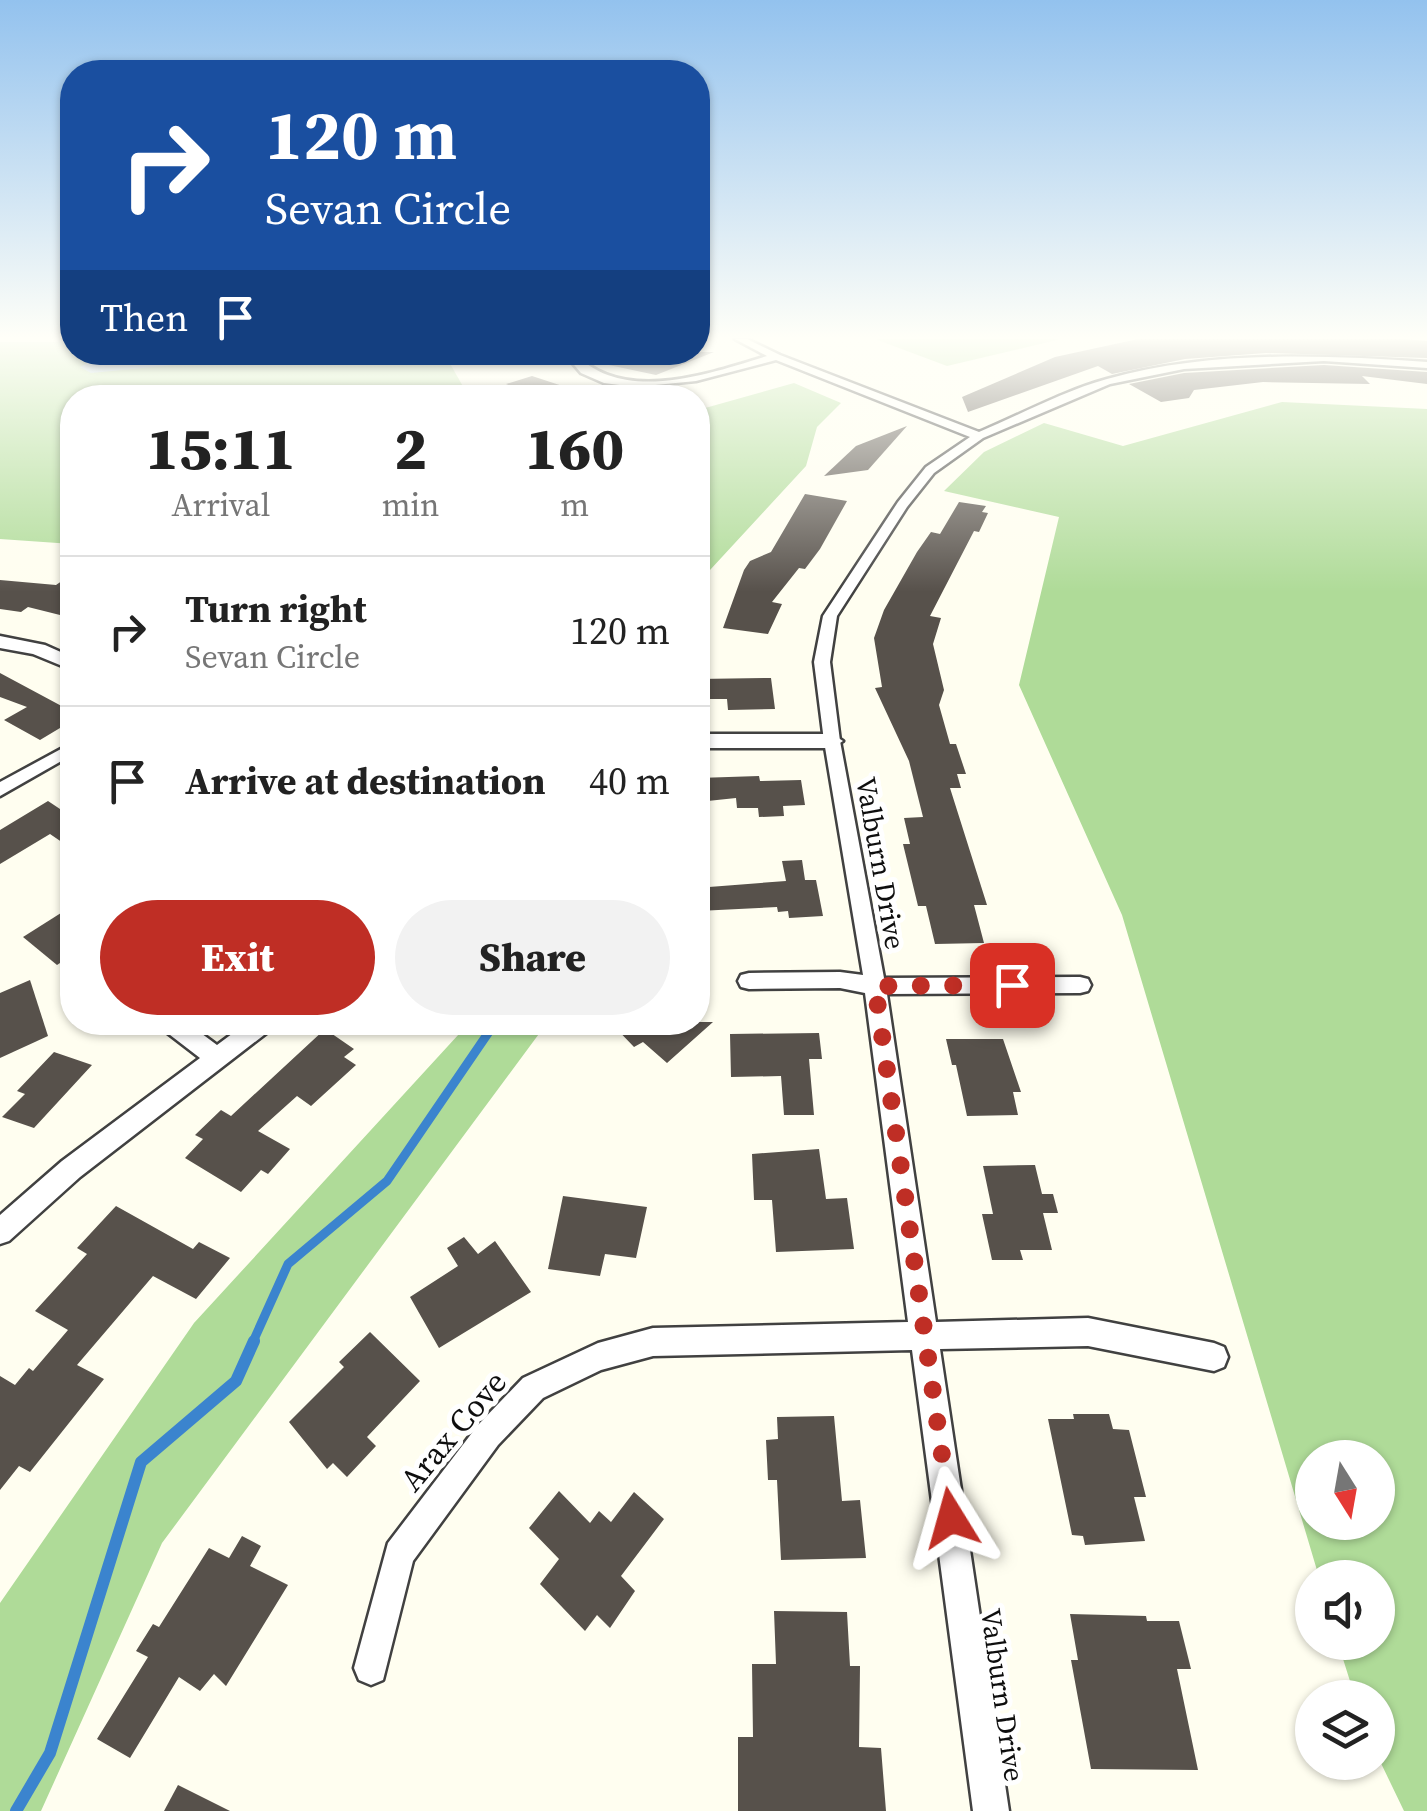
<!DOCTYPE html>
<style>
body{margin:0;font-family:"Source Serif 4",serif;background:#f2f2f2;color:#222;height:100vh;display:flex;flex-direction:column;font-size:38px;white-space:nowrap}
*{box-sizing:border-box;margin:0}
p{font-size:32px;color:#767676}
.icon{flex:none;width:55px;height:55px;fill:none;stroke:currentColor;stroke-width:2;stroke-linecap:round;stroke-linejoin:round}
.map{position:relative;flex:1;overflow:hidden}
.drawer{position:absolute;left:60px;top:385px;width:650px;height:650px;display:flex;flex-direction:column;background:#fff;border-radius:40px;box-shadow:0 2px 8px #0004}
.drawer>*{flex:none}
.top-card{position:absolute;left:60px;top:60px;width:650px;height:305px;border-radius:40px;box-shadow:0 2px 8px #0004;background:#1a4fa0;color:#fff;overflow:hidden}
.needle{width:65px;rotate:169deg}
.fabs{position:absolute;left:1295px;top:1440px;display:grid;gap:20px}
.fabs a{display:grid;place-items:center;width:100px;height:100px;border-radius:50%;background:#fff;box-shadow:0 2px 8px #0004;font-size:50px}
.pin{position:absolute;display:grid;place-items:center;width:85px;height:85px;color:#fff;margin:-42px;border-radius:20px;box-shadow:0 5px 15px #0006}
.me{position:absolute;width:110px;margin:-55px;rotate:352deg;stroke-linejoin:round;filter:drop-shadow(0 0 8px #0008)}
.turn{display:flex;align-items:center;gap:35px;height:210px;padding:0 40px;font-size:45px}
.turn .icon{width:130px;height:130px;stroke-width:2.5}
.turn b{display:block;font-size:70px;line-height:85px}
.then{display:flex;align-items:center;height:95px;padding:0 40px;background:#0003;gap:20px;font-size:38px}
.eta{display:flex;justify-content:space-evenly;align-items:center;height:170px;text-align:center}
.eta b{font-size:60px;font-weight:800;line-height:70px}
.cta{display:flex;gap:20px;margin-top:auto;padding:20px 40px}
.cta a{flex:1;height:115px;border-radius:60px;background:#bf2e25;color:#fff;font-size:40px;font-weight:800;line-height:115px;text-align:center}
.cta a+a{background:#f2f2f2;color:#222}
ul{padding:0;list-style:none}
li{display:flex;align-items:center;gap:30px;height:150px;padding:0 40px;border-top:2px solid #e0e0e0}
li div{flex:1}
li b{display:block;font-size:38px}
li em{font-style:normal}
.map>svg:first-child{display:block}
.forest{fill:#afdb98;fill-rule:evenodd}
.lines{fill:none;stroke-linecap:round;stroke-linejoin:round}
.stream-far1{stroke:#3b84ce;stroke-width:9}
.stream{stroke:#3b84ce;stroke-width:12}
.river{fill:#b5d7f6;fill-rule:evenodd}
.building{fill:#57514b}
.minor-casing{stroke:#414141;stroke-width:5}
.tertiary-casing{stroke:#414141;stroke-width:5}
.minor{fill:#fff;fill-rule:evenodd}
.tertiary{fill:#fff;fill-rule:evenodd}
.route{stroke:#bf2e25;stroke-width:18;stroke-dasharray:0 32.4}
.labels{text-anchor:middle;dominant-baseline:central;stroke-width:10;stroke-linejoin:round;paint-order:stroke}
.street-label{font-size:28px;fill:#0e0e0e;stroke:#fff}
.near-street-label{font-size:32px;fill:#0e0e0e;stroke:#fff}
</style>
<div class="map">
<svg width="1427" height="1811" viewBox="0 0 1427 1811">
<rect width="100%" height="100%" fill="#fffef0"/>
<g class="forest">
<polygon points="875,339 1061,339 947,366"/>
<polygon points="0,342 72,342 72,352 444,353 469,397 72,398 72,544 0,539"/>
<polygon points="794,383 841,403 817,427 806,466 698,583 698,410"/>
<path d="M1282,402L1427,409V1811H1404L1378,1757V1698L1355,1697L1338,1643L1378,1642V1578L1319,1577L1122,915L1019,685L1059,517L944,491L984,452L1044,423L1123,446ZM1312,1458H1378V1522H1312Z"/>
<polygon points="470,1022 547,1023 162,1543 41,1811 0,1811 0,1603 194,1323"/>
</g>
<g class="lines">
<polyline class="stream-far1" points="252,1344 288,1264 387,1181 495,1023"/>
<polyline class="stream" points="16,1811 50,1753 141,1462 236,1381 254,1341"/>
<polygon class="river" points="176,352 257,352 247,358 91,373 80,367 91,361"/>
</g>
<g class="building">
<polygon points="1138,339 1402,339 1427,341 1427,358 1266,353 1185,359 1112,374 1098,366 968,412 962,397 1055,357"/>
<polygon points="586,352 714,352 656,375 590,361"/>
<polygon points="1324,365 1427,372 1427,384 1362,376 1370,384 1263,382 1194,390 1189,398 1161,402 1129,384 1184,373"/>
<polygon points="532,376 587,394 586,398 537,398 506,384"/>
<polygon points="907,426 868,470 824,476 856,446"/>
<polygon points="805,494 847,501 820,549 805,569 799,568 772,602 782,604 768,634 723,628 744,570 750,561 771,552"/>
<polygon points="959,502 986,506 982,512 988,513 979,532 974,531 930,616 941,618 933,644 944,690 939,705 950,744 956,744 966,774 957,774 961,788 950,788 987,905 974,905 984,943 935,944 926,906 918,906 903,844 910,844 904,818 923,817 909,761 875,688 882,687 874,638 884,610 917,552 931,532 940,534"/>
<polygon points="72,574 72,618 28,607 21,612 0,609 0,580 56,585"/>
<polygon points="0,673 69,710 65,719 70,722 40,740 4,720 27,707 0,697"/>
<polygon points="771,678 775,709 728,710 727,699 698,699 698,679"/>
<polygon points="759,776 760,781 801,780 805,805 783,806 784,816 759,817 758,808 737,808 736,798 698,802 698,778"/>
<polygon points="48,801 72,817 72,849 50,834 0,864 0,830"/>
<polygon points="802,860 805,880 816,880 823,916 789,918 788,911 778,912 777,907 698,911 698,872 709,887 786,881 782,861"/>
<polygon points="72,906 72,955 57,965 23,937"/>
<polygon points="30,980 48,1036 0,1058 0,993"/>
<polygon points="610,1022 713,1022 667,1063 643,1042 634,1047"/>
<polygon points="325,1029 354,1049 344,1057 356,1065 311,1106 297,1096 258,1131 290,1149 268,1174 261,1170 241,1192 185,1158 203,1139 195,1135 221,1110 231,1116"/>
<polygon points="819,1033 822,1059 809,1059 814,1115 784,1115 781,1076 731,1077 730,1034"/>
<polygon points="946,1039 1003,1039 1021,1092 1013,1092 1018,1115 967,1116 956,1065 952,1065"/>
<polygon points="54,1052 92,1065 34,1128 2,1117 25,1094 17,1091"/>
<polygon points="819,1149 826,1199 847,1198 854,1249 776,1252 772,1200 754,1200 752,1154"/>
<polygon points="1035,1165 1042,1194 1053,1194 1058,1213 1043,1213 1052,1250 1020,1250 1023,1260 992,1260 982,1214 993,1214 983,1166"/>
<polygon points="563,1196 647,1207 636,1258 605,1254 600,1276 548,1269"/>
<polygon points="116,1206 193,1249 199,1242 230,1258 196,1299 153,1276 77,1365 104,1379 30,1472 19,1466 0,1490 0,1376 15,1385 29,1368 33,1371 68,1330 35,1311 87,1254 77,1248"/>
<polygon points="464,1237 478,1254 495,1241 531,1292 439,1348 410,1297 458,1266 447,1248"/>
<polygon points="370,1332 420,1381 367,1437 376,1446 347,1477 333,1463 327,1469 289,1422 344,1367 339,1362"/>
<polygon points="1073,1414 1109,1414 1113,1429 1129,1430 1146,1497 1134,1497 1145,1541 1085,1545 1083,1536 1072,1535 1048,1419 1074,1419"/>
<polygon points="834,1416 842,1501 860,1500 866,1558 781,1560 777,1480 768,1480 766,1440 778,1439 777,1417"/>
<polygon points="559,1491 590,1523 599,1511 611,1522 634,1492 664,1519 621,1576 635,1591 610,1628 597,1615 585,1631 540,1584 559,1559 529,1528"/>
<polygon points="242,1536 261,1546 250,1566 288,1585 226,1686 214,1674 200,1691 179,1677 130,1758 97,1739 148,1657 136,1651 153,1624 159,1627 209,1548 229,1558"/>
<polygon points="774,1611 847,1612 850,1666 860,1666 859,1747 881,1748 886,1811 738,1811 738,1737 753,1737 752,1664 776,1664"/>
<polygon points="1070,1614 1146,1616 1147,1621 1179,1621 1191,1669 1177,1669 1198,1770 1091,1769 1071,1660 1078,1660"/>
<polygon points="178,1785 230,1811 164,1811"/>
</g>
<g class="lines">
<g class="minor-casing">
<g id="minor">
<path d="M735,339H747L780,355L979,432C1020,415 1063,391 1107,379C1210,350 1321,355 1427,362V368L1324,361L1184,369L1110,384L983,438L934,473L907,507L837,616L830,662L840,741L884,978L1080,977L1088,979L1091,985L1088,991L1080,993L887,994L936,1322L1088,1318L1214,1343L1224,1347L1228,1357L1224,1367L1214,1371L1088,1346L940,1349L1009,1811H973L912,1350L653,1356L601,1370L543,1398L498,1445L413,1561L383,1680L371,1685L359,1680L354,1668L388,1543L478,1425L523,1378L598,1343L653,1328L908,1322L865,993L840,988L749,989L741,987L738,981L741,975L749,973L840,972L863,975L824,741L814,662L823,616L898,502L926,467L970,437L776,360L696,381L635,387L604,383L581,373L563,352H574C621,405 708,374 767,356Z"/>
<polygon points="72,743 72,755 0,796 0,782"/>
<polygon points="158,1022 186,1022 217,1045 248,1022 276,1022 273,1028 80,1177 9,1241 0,1244 0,1215 62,1161 200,1058 161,1028"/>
</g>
</g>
<g class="tertiary-casing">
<g id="tertiary">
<polygon points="0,636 45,645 72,657 72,670 33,654 0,648"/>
<polygon points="698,734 832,734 843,741 832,748 698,748"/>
</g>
</g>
<use href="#minor" class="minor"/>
<use href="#tertiary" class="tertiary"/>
</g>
<linearGradient id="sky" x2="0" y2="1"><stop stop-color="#93c2ee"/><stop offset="0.57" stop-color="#fffff8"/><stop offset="1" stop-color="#fffff8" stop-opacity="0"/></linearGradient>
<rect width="1427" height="592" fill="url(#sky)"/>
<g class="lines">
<polyline class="route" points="951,1518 875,986 1012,985"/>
</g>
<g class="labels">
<g class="street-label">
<text transform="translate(881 863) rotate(80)">Valburn Drive</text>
<text transform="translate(1003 1695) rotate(82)">Valburn Drive</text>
</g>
<g class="near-street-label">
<text transform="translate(453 1431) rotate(-50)">Arax Cove</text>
</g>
</g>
</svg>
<div class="fabs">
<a><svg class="needle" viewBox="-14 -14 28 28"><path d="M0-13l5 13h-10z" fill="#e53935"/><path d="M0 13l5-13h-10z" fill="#767676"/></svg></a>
<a><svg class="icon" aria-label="sound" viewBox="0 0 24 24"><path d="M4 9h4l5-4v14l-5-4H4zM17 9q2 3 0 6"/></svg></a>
<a><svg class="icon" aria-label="layers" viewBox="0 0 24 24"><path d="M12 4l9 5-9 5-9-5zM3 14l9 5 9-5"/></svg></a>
</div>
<div class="pin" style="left:1012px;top:985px;background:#d93025"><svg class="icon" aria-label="arrive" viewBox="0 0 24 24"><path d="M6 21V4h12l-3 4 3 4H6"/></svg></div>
<svg class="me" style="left:951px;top:1518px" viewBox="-20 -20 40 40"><path d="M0-17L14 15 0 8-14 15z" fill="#bf2e25" stroke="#fff" stroke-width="4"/></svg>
<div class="top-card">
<div class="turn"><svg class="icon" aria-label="right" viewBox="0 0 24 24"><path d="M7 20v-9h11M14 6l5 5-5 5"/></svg><div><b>120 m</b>Sevan Circle</div></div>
<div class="then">Then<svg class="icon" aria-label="arrive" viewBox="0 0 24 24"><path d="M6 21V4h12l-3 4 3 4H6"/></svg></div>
</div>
<section class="drawer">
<div class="eta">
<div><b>15:11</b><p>Arrival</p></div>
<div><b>2</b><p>min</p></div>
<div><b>160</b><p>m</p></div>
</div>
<ul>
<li><svg class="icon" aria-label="right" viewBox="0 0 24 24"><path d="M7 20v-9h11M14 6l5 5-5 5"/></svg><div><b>Turn right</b><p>Sevan Circle</p></div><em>120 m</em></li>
<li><svg class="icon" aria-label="arrive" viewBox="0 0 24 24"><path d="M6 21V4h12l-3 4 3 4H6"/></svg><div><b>Arrive at destination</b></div><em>40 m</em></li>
</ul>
<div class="cta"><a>Exit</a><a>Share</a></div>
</section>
</div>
